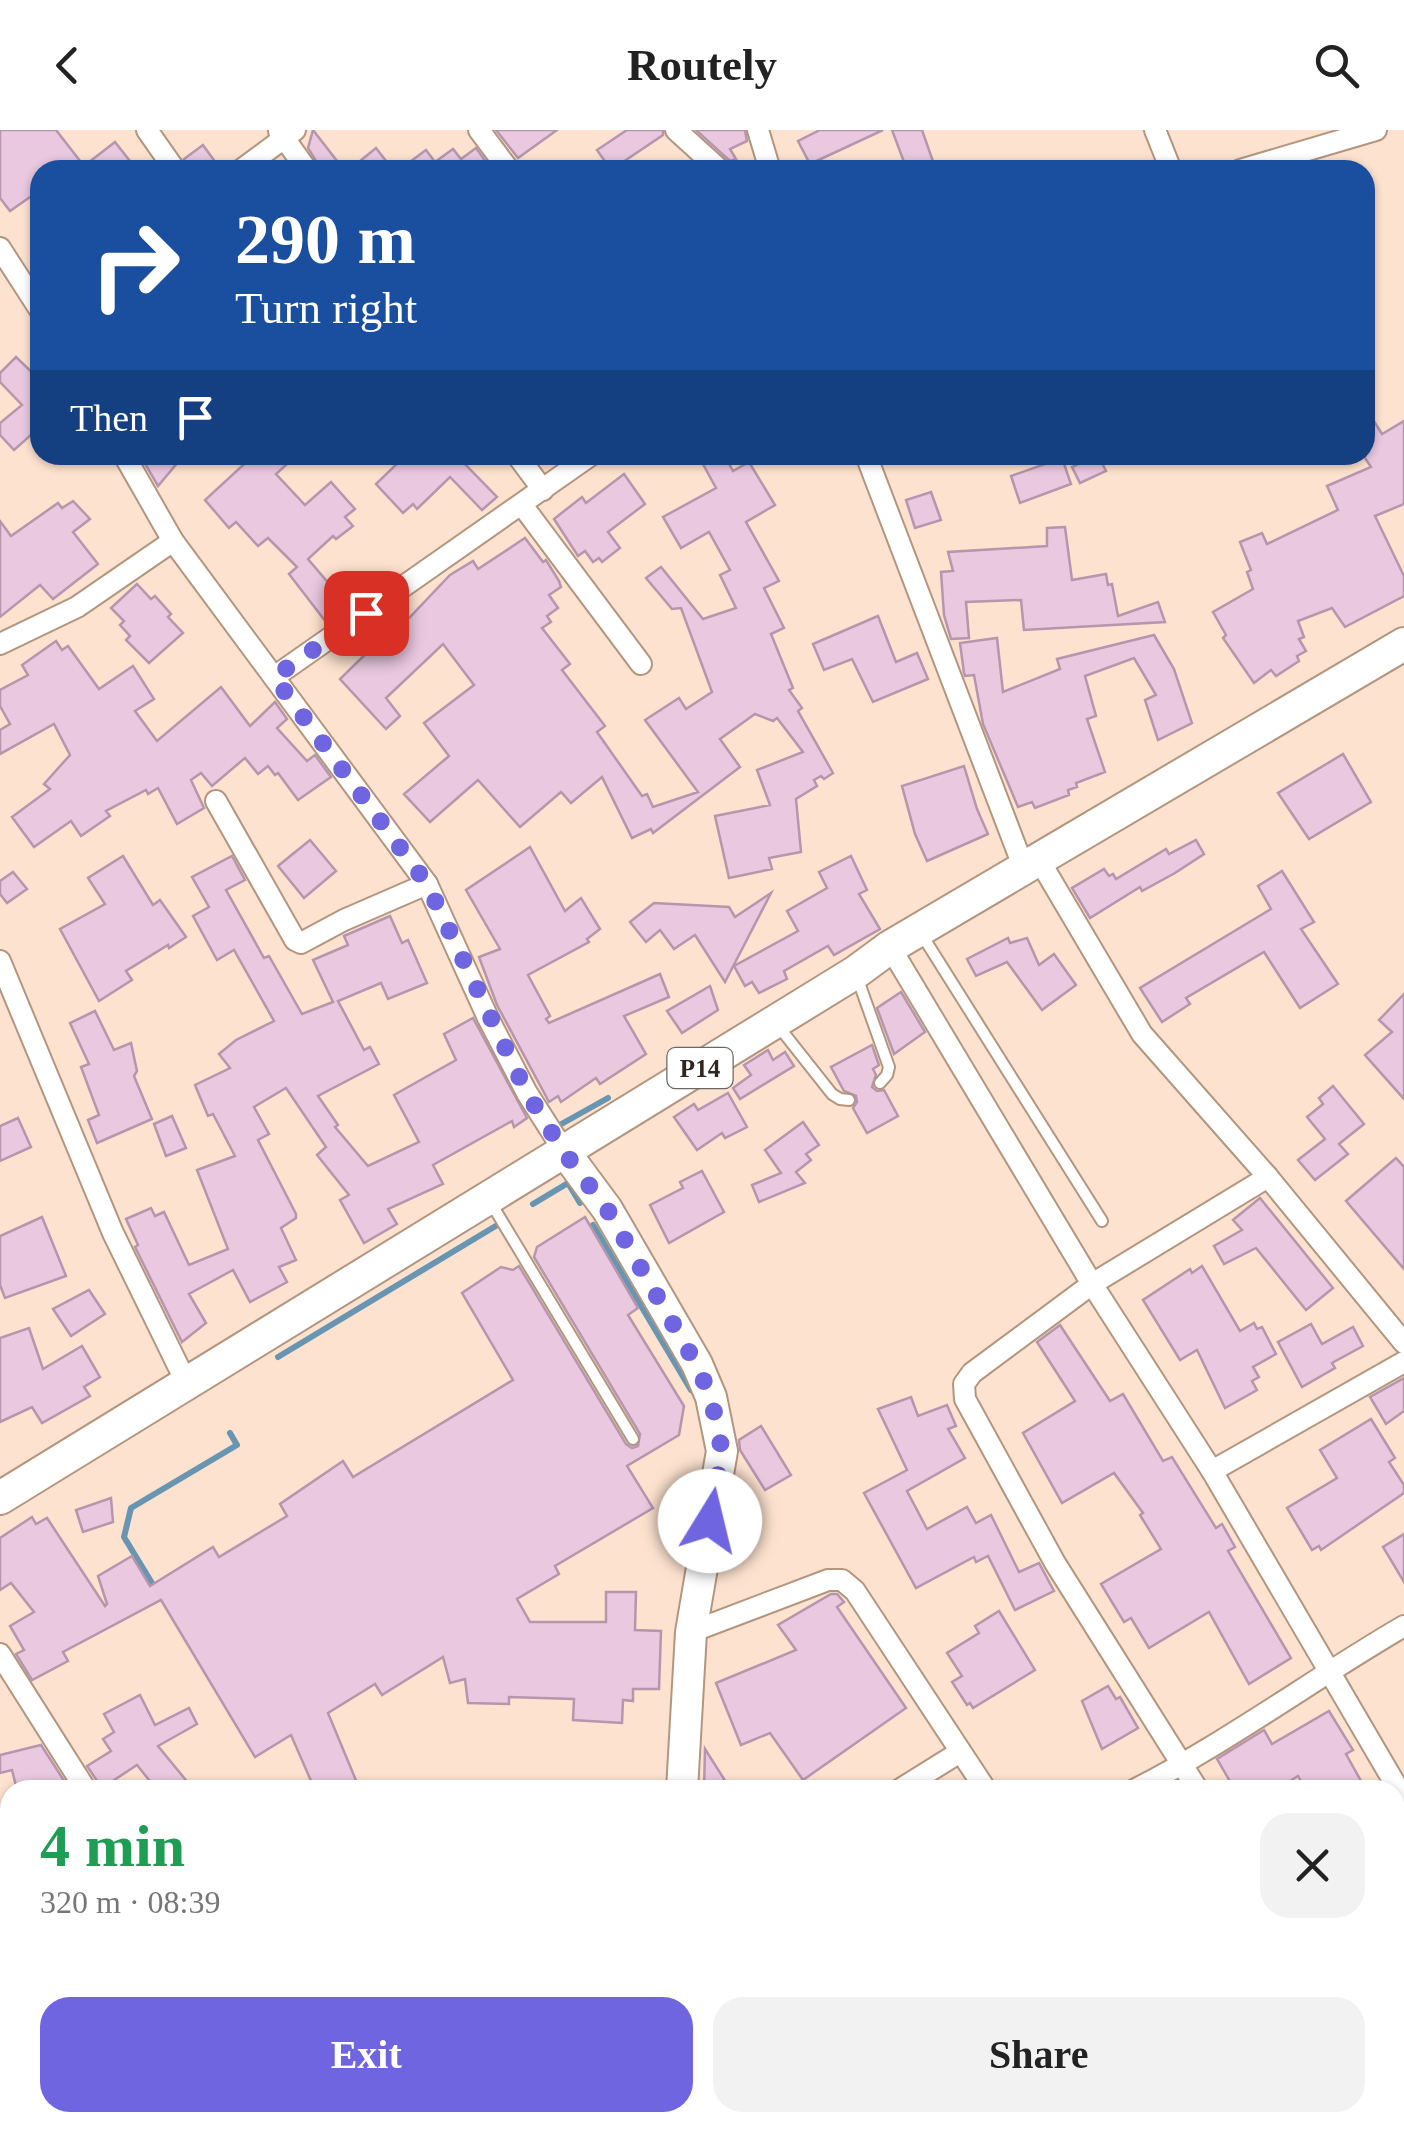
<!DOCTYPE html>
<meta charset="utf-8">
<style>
body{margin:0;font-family:Georgia,serif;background:#f2f2f2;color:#222;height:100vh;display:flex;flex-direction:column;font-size:38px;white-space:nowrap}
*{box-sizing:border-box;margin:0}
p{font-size:32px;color:#767676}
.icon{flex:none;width:55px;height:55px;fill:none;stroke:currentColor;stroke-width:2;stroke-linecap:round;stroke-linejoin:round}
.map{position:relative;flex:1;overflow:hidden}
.side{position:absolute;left:0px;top:1650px;width:1405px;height:352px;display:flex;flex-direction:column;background:#fff;border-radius:30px 30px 0 0;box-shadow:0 2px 8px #0004}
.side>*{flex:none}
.guide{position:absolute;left:30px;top:30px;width:1345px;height:305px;border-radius:30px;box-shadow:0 2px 8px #0004;background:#1a4fa0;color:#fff;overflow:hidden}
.pin{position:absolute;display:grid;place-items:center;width:85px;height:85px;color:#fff;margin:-42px;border-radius:20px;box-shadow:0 5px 15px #0006}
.me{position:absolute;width:110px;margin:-55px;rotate:9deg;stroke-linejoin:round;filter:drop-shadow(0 0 8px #0008)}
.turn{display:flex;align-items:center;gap:35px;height:210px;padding:0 40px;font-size:45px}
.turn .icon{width:130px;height:130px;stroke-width:2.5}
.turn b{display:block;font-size:70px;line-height:85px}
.then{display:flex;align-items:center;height:95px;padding:0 40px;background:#0003;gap:20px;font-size:38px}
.round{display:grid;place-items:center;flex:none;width:105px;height:105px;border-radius:30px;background:#f2f2f2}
.overview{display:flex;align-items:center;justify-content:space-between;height:170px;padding:0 40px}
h1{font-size:60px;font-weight:600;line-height:75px;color:#1e9e55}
.primary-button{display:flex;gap:20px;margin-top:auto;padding:20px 40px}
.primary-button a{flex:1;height:115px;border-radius:30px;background:#7065e0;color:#fff;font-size:40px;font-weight:600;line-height:115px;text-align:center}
.primary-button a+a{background:#f2f2f2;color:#222}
header{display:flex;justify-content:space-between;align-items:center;height:130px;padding:0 40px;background:#fff;font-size:45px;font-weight:600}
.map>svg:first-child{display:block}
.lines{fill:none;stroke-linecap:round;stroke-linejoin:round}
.stream{stroke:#6896b2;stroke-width:6}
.building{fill:#e9c8e0;stroke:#b596ad;stroke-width:2.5}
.lane-casing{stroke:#b4967f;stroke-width:14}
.street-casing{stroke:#b4967f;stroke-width:24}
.secondary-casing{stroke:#b4967f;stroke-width:34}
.primary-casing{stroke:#b4967f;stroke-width:36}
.lane{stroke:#fff;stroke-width:10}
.street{stroke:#fff;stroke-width:20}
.secondary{stroke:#fff;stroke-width:30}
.primary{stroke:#fff;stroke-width:32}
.route{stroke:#7065e0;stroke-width:18;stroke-dasharray:0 32.4}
.labels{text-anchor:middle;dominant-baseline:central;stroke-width:8;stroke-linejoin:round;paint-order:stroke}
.shield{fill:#fff;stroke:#6f6660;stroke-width:2.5}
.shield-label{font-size:25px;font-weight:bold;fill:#31251c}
</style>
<header><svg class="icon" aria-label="back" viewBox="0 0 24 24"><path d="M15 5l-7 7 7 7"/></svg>Routely<svg class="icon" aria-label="search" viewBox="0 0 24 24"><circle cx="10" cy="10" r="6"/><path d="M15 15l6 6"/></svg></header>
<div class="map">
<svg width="1404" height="2002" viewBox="0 0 1404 2002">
<rect width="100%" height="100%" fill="#fde2cf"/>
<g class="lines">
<g class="stream">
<polyline points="556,997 608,968"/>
<polyline points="533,1074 568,1053 580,1073"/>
<polyline points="593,1095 691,1260"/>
<polyline points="278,1227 499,1094"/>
<polyline points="155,1458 124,1407 131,1378 237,1315 230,1303"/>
</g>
</g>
<g class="building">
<polygon points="0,0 56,0 84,36 115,12 137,40 40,40 40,60 10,81 0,68"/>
<polygon points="313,0 344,40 321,39 308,18"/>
<polygon points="496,0 557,0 518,28"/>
<polygon points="627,0 663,0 663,5 611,40 597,20"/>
<polygon points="696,0 745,0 747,11 730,19 736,29 730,31"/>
<polygon points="820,0 883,0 810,34 798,11"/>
<polygon points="892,0 922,0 936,40 907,40"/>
<polygon points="203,15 221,40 190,40 184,29"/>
<polygon points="376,18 393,40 349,40"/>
<polygon points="476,18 486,32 475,40 399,40 426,20 435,32 453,19 461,29"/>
<polygon points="16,227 40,250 40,297 14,320 0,305 0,293 22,275 0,252 0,243"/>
<polygon points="1365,277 1382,304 1404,291 1404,374 1375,386 1404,446 1404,466 1345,497 1332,478 1298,491 1304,507 1299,509 1306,521 1297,526 1299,531 1276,546 1271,540 1254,553 1223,508 1226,505 1213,482 1253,459 1247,442 1251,440 1240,412 1262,403 1267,414 1338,380 1327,356 1371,337 1365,328"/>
<polygon points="140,325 184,325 158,356"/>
<polygon points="254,325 297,325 276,344 305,375 331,352 355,379 345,387 353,396 336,409 333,406 308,429 348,476 326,492 289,444 297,437 268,408 258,416 236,392 229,398 205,370"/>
<polygon points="406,325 456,325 497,367 482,380 450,347 417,379 413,374 403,383 376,354"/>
<polygon points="698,325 724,325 733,341 749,332 775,375 746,392 779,451 764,458 784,498 771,504 793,558 789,560 802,578 798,581 833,643 824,649 821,646 814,650 817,656 796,669 801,722 769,728 772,739 729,748 715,686 770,675 757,640 803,622 777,588 773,591 755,584 720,609 740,637 653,703 651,699 632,708 602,647 571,673 561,662 520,697 478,650 430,692 404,664 449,626 424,593 474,555 443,514 386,568 400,586 386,599 340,549 384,506 386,509 410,487 450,445 473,431 478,439 525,408 543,432 546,430 559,451 561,457 549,465 558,478 547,486 551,492 542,498 570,534 562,540 605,596 597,602 642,666 647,664 653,677 698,662 645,590 679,568 686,579 712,562 681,478 672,479 646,448 661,437 703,489 736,478 720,445 730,440 709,402 681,418 663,387 716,358"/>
<polygon points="1098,325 1106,341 1080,353 1072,337"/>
<polygon points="1062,328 1071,354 1020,373 1011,346"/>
<polygon points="624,344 645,374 608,402 620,418 602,432 599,428 593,432 585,421 578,426 554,389 582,367 586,373"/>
<polygon points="931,362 941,390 915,398 906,370"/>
<polygon points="73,371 90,389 73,402 98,434 53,469 40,455 0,487 0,391 11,406 58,373 62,378"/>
<polygon points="1065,397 1072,450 1106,444 1108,455 1112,454 1118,486 1158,472 1165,492 1024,500 1021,470 966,472 969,508 951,509 944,485 941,442 953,441 948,422 1047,416 1047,398"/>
<polygon points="137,454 151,469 155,466 171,484 168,487 183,503 149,533 126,510 130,506 120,495 124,491 111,478"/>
<polygon points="878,486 896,532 917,523 928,549 873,572 852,529 824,540 813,514"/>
<polygon points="1154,505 1174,539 1192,593 1158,610 1145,570 1156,565 1134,528 1085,546 1096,586 1087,589 1105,642 1076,653 1077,657 1068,660 1069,665 1035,678 1032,672 1018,677 983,594 974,545 965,546 964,543 960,513 997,508 1003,562 1060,539 1057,529"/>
<polygon points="56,511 62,520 68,516 99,559 133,536 154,569 135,581 157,611 221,557 250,596 275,572 287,589 277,598 307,631 315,625 331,647 298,670 278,643 275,645 268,636 258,644 245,628 212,656 201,643 191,650 204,678 177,694 158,658 148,664 146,660 106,681 110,686 81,706 71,691 34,717 12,687 50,659 44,654 70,625 54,594 0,624 0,600 10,594 0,576 0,560 28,545 22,535"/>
<polygon points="1343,624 1371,672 1309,709 1278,663"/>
<polygon points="964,636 977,679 988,704 927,731 915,704 902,656"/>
<polygon points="310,710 336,741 304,768 278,736"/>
<polygon points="1196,710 1204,724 1175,743 1142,761 1140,757 1090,788 1072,758 1104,739 1109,746 1113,744 1116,749 1166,719 1169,724"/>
<polygon points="530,717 565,781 581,768 600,799 587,809 589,812 528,845 550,886 546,889 549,893 660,844 669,867 624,886 646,924 600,954 596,948 561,972 558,966 549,972 497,875 479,827 500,819 466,760"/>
<polygon points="123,726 153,775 160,770 186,807 169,818 168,815 126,841 132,850 99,871 60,799 105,774 88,748"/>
<polygon points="232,726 245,750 226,760 264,828 269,826 302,884 333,872 313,830 348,815 344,806 390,786 402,813 408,810 427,853 388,869 381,853 338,871 364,920 370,917 379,934 318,966 338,995 335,997 368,1036 419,1012 394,965 456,930 444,904 473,888 527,988 514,997 512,991 433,1035 443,1054 388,1079 397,1094 364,1113 340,1070 349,1065 317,1025 326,1017 286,958 254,977 269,1004 258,1010 296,1084 296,1088 281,1098 296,1130 279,1137 287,1152 250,1172 233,1140 189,1164 206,1193 182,1212 135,1117 138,1115 126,1089 151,1078 155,1086 164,1082 189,1135 228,1119 197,1040 235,1026 213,984 208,986 195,955 230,938 219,924 236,910 274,891 234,820 217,830 193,786 209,777 192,747"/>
<polygon points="851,726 867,760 859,764 880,799 834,825 828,816 784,841 787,849 759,863 752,852 745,856 734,836 798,801 787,781 827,758 819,742"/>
<polygon points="1282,741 1314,792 1301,799 1338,854 1300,878 1264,822 1186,868 1190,874 1162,892 1140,858 1271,779 1258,756"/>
<polygon points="13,742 27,759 7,773 0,764 0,751"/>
<polygon points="771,763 725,852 695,805 674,819 660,800 646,812 630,792 654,773 729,777 735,787"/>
<polygon points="1008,808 1010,813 1027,808 1039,835 1054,824 1076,855 1042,880 1007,832 976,846 967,829"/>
<polygon points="710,856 718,880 682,903 667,881"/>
<polygon points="901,862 925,902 894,924 877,878"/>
<polygon points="1404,864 1404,969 1365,925 1392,902 1379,890"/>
<polygon points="95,881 114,920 131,913 137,941 134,946 152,989 97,1013 88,990 99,985 81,937 89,934 70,893"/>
<polygon points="872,915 879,935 873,939 876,945 872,957 877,961 884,960 898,986 867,1003 853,978 857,972 856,966 844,961 831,937"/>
<polygon points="768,920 773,930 785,922 794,936 740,969 733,958 751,945 744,935"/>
<polygon points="1333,956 1364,994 1339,1014 1348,1024 1315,1050 1298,1030 1325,1009 1307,987 1323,974 1319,968"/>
<polygon points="728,963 747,997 725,1008 722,1003 697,1020 674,987 694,974 698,980"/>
<polygon points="172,986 186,1018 166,1026 154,994"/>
<polygon points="18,988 31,1017 0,1031 0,996"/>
<polygon points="803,992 819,1015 806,1024 811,1030 796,1042 805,1053 759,1072 752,1055 781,1043 765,1020"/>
<polygon points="1396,1028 1404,1037 1404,1139 1346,1071"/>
<polygon points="702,1041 724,1082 669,1113 650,1075 683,1058 680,1052"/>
<polygon points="1260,1068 1333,1158 1306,1180 1256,1118 1224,1134 1214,1116 1242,1100 1233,1090"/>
<polygon points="42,1087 66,1146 5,1168 0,1155 0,1106"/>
<polygon points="585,1087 638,1178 628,1185 684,1276 679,1305 627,1336 653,1378 555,1436 559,1444 517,1469 530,1492 606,1492 606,1462 636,1462 635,1500 661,1501 659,1559 633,1559 633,1571 623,1570 622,1593 573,1590 574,1569 509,1567 509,1574 468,1573 465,1549 450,1553 443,1527 382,1565 375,1554 328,1583 360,1660 315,1660 291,1605 255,1627 161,1470 63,1522 68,1531 32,1550 16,1524 24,1520 10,1496 34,1482 11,1453 0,1460 0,1408 32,1387 36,1394 47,1388 105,1476 107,1474 98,1446 132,1426 150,1456 213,1417 219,1427 287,1386 280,1374 343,1331 353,1347 513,1250 462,1163 501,1137 513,1140 519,1136 626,1314 632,1318 638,1316 640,1304 534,1127 537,1117"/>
<polygon points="1202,1136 1240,1201 1254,1193 1257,1199 1262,1197 1276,1224 1253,1237 1259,1247 1252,1251 1257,1260 1225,1278 1197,1220 1180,1230 1143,1170 1190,1139 1192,1143"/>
<polygon points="89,1160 105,1184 71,1206 53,1179"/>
<polygon points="1311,1194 1322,1214 1353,1197 1363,1216 1332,1233 1335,1238 1302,1257 1278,1212"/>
<polygon points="1060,1195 1110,1271 1123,1264 1163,1331 1172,1327 1216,1398 1222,1394 1235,1417 1228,1421 1291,1528 1249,1554 1209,1482 1149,1518 1131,1488 1124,1492 1101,1454 1161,1419 1140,1385 1143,1383 1114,1343 1062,1373 1023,1303 1075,1271 1037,1212"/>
<polygon points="29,1198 43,1239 82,1216 100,1247 84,1257 90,1266 42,1293 32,1277 0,1292 0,1208"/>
<polygon points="1404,1248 1404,1281 1386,1294 1370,1267"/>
<polygon points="911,1267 918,1286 947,1275 956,1296 948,1299 965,1328 907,1361 927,1399 967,1377 976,1393 991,1385 1019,1442 1039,1433 1054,1461 1015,1480 988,1426 976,1432 974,1427 916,1458 864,1363 907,1340 878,1279"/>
<polygon points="1371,1289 1395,1328 1389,1332 1404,1355 1404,1363 1321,1420 1319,1416 1312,1420 1287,1378 1337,1348 1320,1320"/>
<polygon points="761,1296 791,1345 765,1360 740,1320 739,1310"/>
<polygon points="111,1368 113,1392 83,1402 76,1380"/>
<polygon points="1404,1404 1404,1452 1383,1417"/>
<polygon points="831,1464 837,1464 844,1472 837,1477 906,1578 803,1650 770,1603 741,1615 716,1553 796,1520 778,1495"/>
<polygon points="999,1481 1035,1540 973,1578 970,1573 967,1575 952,1552 962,1546 947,1523 979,1503 975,1496"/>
<polygon points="1108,1556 1116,1569 1120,1567 1138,1598 1102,1619 1082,1571"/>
<polygon points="140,1565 155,1595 189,1578 197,1594 158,1616 194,1660 157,1660 137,1635 102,1658 87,1636 111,1621 103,1609 114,1602 104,1584"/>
<polygon points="1329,1581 1353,1620 1346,1624 1366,1660 1306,1660 1298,1646 1276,1660 1235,1660 1217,1629 1264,1600 1272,1614"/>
<polygon points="41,1615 70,1660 17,1660 12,1640 0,1643 0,1625"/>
<polygon points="705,1619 731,1660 704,1660"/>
</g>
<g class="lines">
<g class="lane-casing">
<g id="lane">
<polyline points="922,805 1102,1091"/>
<polyline points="857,847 889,937 887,945 880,953"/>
<polyline points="779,897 832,964 840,969 849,970"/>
<polyline points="491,1073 633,1309"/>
</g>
</g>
<g class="street-casing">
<g id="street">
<polyline points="147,0 175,40"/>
<polyline points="479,0 509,40"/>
<polyline points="676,0 720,40"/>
<polyline points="758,0 770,40"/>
<polyline points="1155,0 1171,40"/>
<polyline points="279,1 307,40"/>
<polyline points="241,40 295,0"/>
<polyline points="1240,40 1376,0"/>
<polyline points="0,118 40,180"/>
<polyline points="124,325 173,411 427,754 488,888 527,963 564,1021"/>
<polyline points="517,325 543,360"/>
<polyline points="866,325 1023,736"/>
<polyline points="522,375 641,534"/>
<polyline points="0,514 77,477 173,411"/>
<polyline points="274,547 591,325"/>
<polyline points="216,671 295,810 301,813 344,790 427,754"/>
<polyline points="1038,728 1142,904 1268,1047 1404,1213"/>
<polyline points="890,817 1092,1154 1212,1341 1404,1669"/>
<polyline points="0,831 113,1103 186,1252"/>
<polyline points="1212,1341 1404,1232"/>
<polyline points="691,1502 828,1450 842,1450 855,1461 986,1660"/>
<polyline points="0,1524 86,1660"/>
<polyline points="899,1660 960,1622"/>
<path d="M1134,1660C1228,1612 1313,1549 1404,1496"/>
<polyline points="1198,1660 1055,1433 965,1269 964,1254 972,1243 1092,1154 1268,1047"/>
<polyline points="0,1727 10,1732"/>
<polyline points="0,1874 10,1838"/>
<polyline points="1395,1971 1404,1984"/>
<polyline points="909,1992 931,2002"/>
<polyline points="135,2002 136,1992"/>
<polyline points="315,2002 316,1992"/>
<polyline points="782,2002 803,1992"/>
</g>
</g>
<g class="secondary-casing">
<g id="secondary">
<polyline points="564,1021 607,1079 697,1234 711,1267 722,1321 691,1502 682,1660"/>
<polyline points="672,1992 672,2002"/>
</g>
</g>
<g class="primary-casing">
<polyline id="primary" points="0,1368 856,842 890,817 1404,514"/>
</g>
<use href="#lane" class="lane"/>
<use href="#street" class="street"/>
<use href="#secondary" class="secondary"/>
<use href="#primary" class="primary"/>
</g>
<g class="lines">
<polyline class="route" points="366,483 274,547 427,754 527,963 564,1022 607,1079 696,1234 711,1267 722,1321 710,1391"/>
</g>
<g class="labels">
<rect class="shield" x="667.5" y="918" width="65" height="40" rx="8"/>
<g class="shield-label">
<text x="700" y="938">P14</text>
</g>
</g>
</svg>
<div class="pin" style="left:366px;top:483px;background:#d93025"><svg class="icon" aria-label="arrive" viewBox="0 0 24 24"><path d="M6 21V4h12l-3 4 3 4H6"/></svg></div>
<svg class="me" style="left:710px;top:1391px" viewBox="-20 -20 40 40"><circle r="19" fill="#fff"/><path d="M0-13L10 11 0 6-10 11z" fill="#7065e0"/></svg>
<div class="guide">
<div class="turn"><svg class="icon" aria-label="right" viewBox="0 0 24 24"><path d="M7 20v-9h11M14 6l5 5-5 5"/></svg><div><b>290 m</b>Turn right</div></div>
<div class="then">Then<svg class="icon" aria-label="arrive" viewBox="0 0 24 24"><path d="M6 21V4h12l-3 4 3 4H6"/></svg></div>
</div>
<section class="side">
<div class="overview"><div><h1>4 min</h1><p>320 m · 08:39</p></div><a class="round"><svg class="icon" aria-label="close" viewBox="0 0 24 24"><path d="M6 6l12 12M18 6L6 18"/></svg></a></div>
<div class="primary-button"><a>Exit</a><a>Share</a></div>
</section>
</div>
